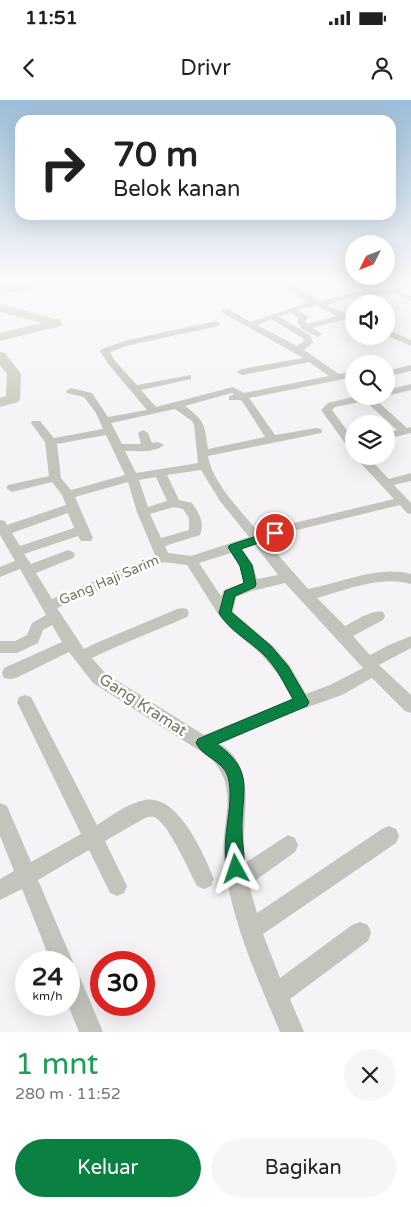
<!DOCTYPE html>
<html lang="id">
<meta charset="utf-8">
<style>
body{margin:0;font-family:"Varela Round",sans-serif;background:#f6f6f6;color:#202124;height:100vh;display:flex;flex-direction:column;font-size:19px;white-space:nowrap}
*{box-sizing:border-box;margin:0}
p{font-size:16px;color:#757577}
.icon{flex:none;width:28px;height:28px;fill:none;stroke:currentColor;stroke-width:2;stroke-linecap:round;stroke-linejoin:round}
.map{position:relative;height:932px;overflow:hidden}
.panel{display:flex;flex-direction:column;background:#fff;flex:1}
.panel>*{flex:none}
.guide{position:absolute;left:15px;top:15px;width:381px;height:105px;border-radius:15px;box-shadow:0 5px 20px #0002;background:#fff;color:#202124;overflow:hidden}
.needle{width:32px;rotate:228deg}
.tools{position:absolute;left:345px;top:135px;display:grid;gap:10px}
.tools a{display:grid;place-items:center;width:50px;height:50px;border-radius:50%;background:#fff;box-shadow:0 5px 20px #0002;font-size:25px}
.speed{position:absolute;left:15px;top:851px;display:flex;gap:10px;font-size:25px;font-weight:700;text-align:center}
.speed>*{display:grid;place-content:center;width:65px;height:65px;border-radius:50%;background:#fff;box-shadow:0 5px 20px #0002;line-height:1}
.speed small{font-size:12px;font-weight:400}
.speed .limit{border:8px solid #d22;background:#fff;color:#111}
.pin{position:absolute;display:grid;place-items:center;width:42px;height:42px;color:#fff;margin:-21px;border:2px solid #fff;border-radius:50%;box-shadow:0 1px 5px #0007}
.me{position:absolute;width:55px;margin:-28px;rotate:355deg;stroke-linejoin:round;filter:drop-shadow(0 0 4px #0008)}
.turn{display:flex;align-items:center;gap:18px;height:105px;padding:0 15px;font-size:22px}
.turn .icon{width:65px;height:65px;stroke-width:2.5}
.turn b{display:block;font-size:35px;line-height:42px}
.round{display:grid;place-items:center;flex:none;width:52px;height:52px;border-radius:26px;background:#f6f6f6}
.headline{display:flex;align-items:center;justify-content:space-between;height:85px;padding:0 15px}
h1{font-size:30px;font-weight:600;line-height:38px;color:#1e9e55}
.primary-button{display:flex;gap:10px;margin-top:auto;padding:10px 15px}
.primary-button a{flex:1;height:58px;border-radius:30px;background:#0b8043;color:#fff;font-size:20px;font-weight:600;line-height:58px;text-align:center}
.primary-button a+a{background:#f6f6f6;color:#202124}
.status{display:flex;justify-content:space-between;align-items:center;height:35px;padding:0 25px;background:#fff;direction:ltr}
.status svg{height:14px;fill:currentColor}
header{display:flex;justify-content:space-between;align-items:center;height:65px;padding:0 15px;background:#fff;font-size:22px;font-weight:600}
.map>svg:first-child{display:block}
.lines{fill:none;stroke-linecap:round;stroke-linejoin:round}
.river{fill:#cacbbd;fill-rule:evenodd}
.minor{fill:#c3c5bd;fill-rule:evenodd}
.route{fill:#0b8043;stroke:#07532c}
.labels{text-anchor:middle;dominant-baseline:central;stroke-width:5;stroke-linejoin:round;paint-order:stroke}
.street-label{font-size:14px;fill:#71785e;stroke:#fff}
.near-street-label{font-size:16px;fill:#71785e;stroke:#fff}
</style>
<div class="status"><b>11:51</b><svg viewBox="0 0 49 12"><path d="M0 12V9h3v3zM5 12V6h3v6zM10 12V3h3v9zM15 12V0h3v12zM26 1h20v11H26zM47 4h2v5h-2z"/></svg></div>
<header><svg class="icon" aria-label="back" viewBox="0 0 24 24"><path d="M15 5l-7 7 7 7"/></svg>Drivr<svg class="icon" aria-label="person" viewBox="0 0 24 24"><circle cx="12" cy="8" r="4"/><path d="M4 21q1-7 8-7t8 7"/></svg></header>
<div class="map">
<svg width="411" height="932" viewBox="0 0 411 932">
<rect width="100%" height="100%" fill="#f6f3f6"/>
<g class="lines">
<g class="river">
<polygon points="31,181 46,181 27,190 0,194 0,188 21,185"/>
<polygon points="0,204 60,220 62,223 60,226 0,241 0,233 42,223 0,212"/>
<polygon points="0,252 5,253 21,274 20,299 18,302 0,307 0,298 6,296 7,274 0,265"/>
</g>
<g class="minor">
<polygon points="11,181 27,181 0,187 0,183"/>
<path d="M273,181H282L321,201L361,191L396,189L411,196V201L395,193L361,195L326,205L354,217V222L345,219L313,228L322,234L318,237L302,229L297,222L299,218L290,213L278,216L310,235L313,242L304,250L339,274L354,271V277L249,298L275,335L317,328L321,329L322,331L321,333L208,356C212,383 243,413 260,434L294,423L394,399L354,356H367L389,379L411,373V381L394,385L411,403V414L407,413L400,405L297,430L266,441L308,489C341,483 378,465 411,474V484C381,475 346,490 317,498L345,526C356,521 371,509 383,512L385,516L383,520L353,536L370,555L389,545L411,536V548L379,565L411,595V613L405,611L372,578L342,595L285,615L220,644C262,669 238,725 245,763L288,735L295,738L298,745L295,752L249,785L257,813L382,729L389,726L396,729L399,736L396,743L263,834L280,878L352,825L360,822L368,825L371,833L368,841L290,899L304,932H280C257,877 230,819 224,759C220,719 241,692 211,658L93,583L69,552L16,578L10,579L4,578L2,573L4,568L62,542L52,525L43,530L38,543L17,553H0V541H15L27,535L32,523L46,515L20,469L0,477V467L15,461L0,435V420L5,421L7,425L66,405L62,395L52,382L12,392L6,388L8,385L49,376L45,342L31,323L32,321H40L54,338L103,329L96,313L84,297L67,293L66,291L71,288L92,293L108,317L147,310L109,265L100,251L102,249L128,240L216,221L220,224L219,226L130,245L110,252L115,261L137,285L191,275V279L141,290L156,307L233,287L244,293L329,276L309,262L242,275L237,272L242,269L303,258L220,211L227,209L251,222L309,202ZM315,205L337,216L307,224L305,222L308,217L298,210ZM271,219L303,238L304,241L297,246L257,225ZM232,293L234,295L229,296V300H241L250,313L265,337L208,349C204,324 206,322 185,306ZM175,309L192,321L194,325L198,363L136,373L125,351C138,351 154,353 164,345L158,342L152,343L148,333L143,330L138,333L141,344H122L111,323ZM106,335L125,375L71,390L61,378L57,344ZM201,370L220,401L249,437L191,456L168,453L165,446L200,435C205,423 199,413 192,403L179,400L167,375ZM156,377L167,401L148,407L139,380ZM128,382L137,412L155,455L52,499L36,473L73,458L75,455L73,452L68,450L31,464L24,454L78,436L81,441H91L93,438L75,397ZM174,407L183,409L189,418V430L161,438L150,414ZM68,413L74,428L20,446L12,433ZM255,445L278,475L257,479L253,465L242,449ZM231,453L239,465L244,483L224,490L221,496L199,463ZM164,462L187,465L220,517L229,527L261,554L278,574L292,599L204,635L105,573L92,558C123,543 155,531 187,517L189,513L187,509L182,508L177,509C146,523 114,534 84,549L57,508ZM285,483L363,568L330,585L306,594L290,566L273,546L233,512L236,497L252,491Z"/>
<polygon points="386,229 411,240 411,246 386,235"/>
<polygon points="411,265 411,271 386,277 386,271"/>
<polygon points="411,284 411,290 386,296 386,290"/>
<polygon points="357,296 377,296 374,298 407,328 411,327 411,333 386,339 386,333 397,330 365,301 335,307 332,310 354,340 354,351 350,350 321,310 328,303"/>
<path d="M25,595L31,597L97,725C111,716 128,703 145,700C178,694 204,754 214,779L211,786L204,789L197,786C189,771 170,727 156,718C153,716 148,717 145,718L105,741L127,786L124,793L117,796L110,793L89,750L38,780L73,862L71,867L77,870L103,932H79L68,905L69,862H51L22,789L0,800V779L14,771L0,736V703L7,706L31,762L81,734L17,602L19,597Z"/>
</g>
</g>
<linearGradient id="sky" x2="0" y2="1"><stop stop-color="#9cbdd7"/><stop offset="0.58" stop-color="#fbfafb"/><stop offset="1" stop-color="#fbfafb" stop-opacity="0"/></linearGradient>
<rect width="411" height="311" fill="url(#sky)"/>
<path class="route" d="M275,430L279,431L280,433L279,436L241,449L252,465L256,484L255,487L235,496L231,512L271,546L288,566L309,602L307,606L217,644C256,672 241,691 242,732C242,745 247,762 242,775L236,777L230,775C217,744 236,708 228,677C223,660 203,658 196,643L198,639L293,599C284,583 276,566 262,553C248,540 229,530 219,513L225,491L244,483L240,466L228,447L230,445Z"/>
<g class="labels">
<g class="street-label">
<text transform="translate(109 480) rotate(-23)">Gang Haji Sarim</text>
</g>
<g class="near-street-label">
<text transform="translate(143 605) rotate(33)">Gang Kramat</text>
</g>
</g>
</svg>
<div class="tools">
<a><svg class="needle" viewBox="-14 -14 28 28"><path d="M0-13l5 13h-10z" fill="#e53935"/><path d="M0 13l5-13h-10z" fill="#757577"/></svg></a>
<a><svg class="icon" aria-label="sound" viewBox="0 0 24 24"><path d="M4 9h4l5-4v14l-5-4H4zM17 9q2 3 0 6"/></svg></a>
<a><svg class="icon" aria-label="search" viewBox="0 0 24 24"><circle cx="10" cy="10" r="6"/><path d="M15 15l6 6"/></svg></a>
<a><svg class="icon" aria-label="layers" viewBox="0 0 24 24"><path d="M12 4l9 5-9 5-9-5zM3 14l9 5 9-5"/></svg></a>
</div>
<div class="speed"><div>24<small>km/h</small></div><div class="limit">30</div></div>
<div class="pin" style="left:275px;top:433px;background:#d93025"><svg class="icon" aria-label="arrive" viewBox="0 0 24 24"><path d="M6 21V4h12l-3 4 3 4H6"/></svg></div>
<svg class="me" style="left:236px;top:769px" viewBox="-20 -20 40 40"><path d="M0-17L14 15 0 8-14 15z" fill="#0b8043" stroke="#fff" stroke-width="4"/></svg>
<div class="guide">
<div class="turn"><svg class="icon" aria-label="right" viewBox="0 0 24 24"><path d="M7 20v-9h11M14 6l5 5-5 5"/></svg><div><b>70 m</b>Belok kanan</div></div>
</div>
</div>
<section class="panel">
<div class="headline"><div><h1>1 mnt</h1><p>280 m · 11:52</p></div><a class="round"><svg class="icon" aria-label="close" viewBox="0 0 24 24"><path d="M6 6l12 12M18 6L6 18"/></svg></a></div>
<div class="primary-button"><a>Keluar</a><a>Bagikan</a></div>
</section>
